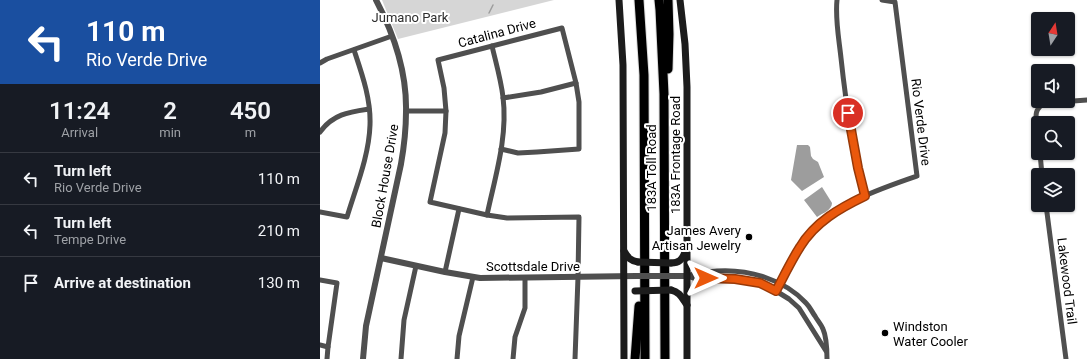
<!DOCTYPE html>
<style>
body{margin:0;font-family:Roboto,sans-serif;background:#242831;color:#f1f3f6;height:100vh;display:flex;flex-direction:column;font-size:15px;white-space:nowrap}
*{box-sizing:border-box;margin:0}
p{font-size:13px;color:#9ea1a6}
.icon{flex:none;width:22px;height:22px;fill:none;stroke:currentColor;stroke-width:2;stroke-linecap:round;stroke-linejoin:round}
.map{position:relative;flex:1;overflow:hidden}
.side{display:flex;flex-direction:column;background:#171b24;width:320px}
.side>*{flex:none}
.hud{background:#1a4fa0;color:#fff;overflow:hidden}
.needle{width:26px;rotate:12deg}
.controls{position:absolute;left:711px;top:12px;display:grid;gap:8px}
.controls a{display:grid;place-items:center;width:44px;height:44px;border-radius:4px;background:#171b24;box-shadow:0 1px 3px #0004;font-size:20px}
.pin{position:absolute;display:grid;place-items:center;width:34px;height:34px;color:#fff;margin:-17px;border:2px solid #fff;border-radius:50%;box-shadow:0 1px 4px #0007}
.me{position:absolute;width:44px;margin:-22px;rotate:90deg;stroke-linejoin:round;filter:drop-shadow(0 0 3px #0008)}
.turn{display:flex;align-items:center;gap:14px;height:84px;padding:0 20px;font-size:18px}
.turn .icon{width:52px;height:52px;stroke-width:2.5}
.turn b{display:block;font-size:28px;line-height:34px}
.eta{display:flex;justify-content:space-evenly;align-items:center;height:68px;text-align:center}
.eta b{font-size:24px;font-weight:600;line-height:28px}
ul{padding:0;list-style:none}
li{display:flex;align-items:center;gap:12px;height:52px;padding:0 20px;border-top:1px solid #363941}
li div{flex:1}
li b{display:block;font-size:15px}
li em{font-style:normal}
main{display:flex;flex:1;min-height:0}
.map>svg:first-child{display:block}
.green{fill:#d6d6d6}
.water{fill:#9d9d9d}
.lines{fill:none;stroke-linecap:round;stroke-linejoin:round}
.stream{stroke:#9d9d9d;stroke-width:1.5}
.motorway-casing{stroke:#dbdbdb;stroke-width:11}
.minor{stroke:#4f4f4f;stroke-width:5}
.tertiary{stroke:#4f4f4f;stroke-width:6}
.secondary{stroke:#1c1c1c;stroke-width:7}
.motorway{stroke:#000;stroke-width:9}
.tertiary-bridge{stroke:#4f4f4f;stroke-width:6}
.secondary-bridge{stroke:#1c1c1c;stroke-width:7}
.route-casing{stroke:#983908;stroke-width:10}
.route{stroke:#ea580c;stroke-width:7}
.poi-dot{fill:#000;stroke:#fff;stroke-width:1.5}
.labels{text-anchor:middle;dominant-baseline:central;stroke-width:4;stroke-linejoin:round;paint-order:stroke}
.park-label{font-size:13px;fill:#2d2d2d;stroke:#fff}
.street-label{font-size:13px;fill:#000;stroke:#fff}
.poi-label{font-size:13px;fill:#000;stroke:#fff;text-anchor:end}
</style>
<main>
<section class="side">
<div class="hud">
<div class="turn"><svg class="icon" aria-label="left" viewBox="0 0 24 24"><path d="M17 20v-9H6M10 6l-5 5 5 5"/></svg><div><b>110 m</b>Rio Verde Drive</div></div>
</div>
<div class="eta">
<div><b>11:24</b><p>Arrival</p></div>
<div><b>2</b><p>min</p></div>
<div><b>450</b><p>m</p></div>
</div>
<ul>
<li><svg class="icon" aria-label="left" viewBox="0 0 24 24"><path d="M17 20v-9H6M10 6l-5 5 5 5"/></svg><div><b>Turn left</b><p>Rio Verde Drive</p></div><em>110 m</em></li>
<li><svg class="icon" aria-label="left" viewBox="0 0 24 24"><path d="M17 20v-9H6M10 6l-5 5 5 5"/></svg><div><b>Turn left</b><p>Tempe Drive</p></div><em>210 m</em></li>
<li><svg class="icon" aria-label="arrive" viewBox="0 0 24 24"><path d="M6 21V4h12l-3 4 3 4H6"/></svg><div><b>Arrive at destination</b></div><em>130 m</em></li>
</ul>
</section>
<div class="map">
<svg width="767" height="359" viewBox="0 0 767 359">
<rect width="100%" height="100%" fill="#fff"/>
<polygon class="green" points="62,0 234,0 78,39"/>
<g class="water">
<polygon points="477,145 488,145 490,147 491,156 493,159 498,162 504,177 482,191 471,180"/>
<path d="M502,187L512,203C512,210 503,213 497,217L484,200Z"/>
</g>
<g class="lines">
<polyline class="stream" points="169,13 173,5"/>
<g class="motorway-casing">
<g id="motorway">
<polyline points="319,0 324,75 325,359"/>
<polyline points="339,0 340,10 344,94 345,359"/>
<polyline points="348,0 349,34 348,69"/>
<polyline points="315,359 319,306"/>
</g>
</g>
<g class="minor">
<path d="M517,0C515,19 519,39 521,58C526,105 533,151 545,196"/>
<polyline points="0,63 7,59 72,36"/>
<polyline points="183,98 221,92 256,83"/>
<polyline points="86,111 126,111"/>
<path d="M0,132C13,114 29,112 49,109"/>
<path d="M718,134C717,121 711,109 726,103L767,100"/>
<polyline points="181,149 198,153 217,152 259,149 259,102 256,83 242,28 118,60 124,88 126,111 125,133 110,202 167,215 187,218 259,217 258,277 255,359"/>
<polyline points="720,153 722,175"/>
<polyline points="726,205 746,359"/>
<path d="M0,212L27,217C36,187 49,156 50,125C51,99 42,74 34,50"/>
<path d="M167,215C175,177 188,137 183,97C181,80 176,63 172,46"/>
<polyline points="125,272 139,209"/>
<path d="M367,276C377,272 385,272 397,271C428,269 464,279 486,303C490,307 492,312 495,316C497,320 501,324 503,329C507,338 507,349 507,359"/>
<polyline points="367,276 376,279 415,279 440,283 456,291 469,299 479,308 506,351"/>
<polyline points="0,280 17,283 8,347 7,359"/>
<path d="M456,291C467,273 474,251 488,235C515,204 559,189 597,176L575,2L562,0"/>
<polyline points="0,345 8,347"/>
<polyline points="81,359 84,320 96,266"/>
<polyline points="137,359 139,336 153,277"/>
<polyline points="193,359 195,337 205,308 205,278"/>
</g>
<g class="tertiary">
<polyline points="61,258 125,272 160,278 316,276"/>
<polyline points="352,276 367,276"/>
<path d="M43,359L46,326L81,164C84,147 86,129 86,112C87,73 74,34 56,0"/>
</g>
<g class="secondary">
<polyline points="299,0 303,65 304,359"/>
<polyline points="360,0 365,44 367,87 367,359"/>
<path d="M304,251C308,258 311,261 318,262"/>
<path d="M351,263C359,263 362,260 365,252"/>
<path d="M351,290C360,292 362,298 367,305"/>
</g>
<use href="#motorway" class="motorway"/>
<polyline class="tertiary-bridge" points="316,276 352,276"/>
<g class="secondary-bridge">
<polyline points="318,262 351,263"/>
<polyline points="315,291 351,290"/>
</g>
</g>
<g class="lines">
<g class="route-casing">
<path id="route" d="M386,278L415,279L440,283L456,291C464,276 471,261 480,247C495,222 520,208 545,196L538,168L528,113"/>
</g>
<use href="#route" class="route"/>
</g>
<g class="poi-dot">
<circle cx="429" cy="237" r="4"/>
<circle cx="565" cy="333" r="4"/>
</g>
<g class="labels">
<g class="park-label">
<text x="90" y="17">Jumano Park</text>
</g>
<g class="street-label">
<text transform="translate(177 33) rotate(-15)">Catalina Drive</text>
<text transform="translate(601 122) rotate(83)">Rio Verde Drive</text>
<text transform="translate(355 155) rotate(-90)">183A Frontage Road</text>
<text transform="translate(331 168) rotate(-90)">183A Toll Road</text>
<text transform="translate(65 176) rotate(-80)">Block House Drive</text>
<text x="213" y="266">Scottsdale Drive</text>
<text transform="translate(747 281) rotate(83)">Lakewood Trail</text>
</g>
<g class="poi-label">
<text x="421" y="230">James Avery<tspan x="421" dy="15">Artisan Jewelry</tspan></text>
<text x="573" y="326" text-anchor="start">Windston<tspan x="573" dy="15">Water Cooler</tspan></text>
</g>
</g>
</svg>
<div class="controls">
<a><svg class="needle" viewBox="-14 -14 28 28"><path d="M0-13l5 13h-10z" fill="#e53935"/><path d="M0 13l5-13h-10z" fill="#9ea1a6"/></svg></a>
<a><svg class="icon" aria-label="sound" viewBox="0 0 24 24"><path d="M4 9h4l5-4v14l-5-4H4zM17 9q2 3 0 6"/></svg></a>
<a><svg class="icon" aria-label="search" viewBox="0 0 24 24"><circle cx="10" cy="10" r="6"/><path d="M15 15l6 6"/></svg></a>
<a><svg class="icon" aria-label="layers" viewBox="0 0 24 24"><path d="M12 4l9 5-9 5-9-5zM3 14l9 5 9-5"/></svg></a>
</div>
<div class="pin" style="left:528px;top:113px;background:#d93025"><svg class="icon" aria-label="arrive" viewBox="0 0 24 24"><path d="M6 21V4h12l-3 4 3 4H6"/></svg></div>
<svg class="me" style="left:386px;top:278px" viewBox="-20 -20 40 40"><path d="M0-17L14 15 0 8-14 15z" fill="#ea580c" stroke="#fff" stroke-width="4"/></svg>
</div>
</main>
